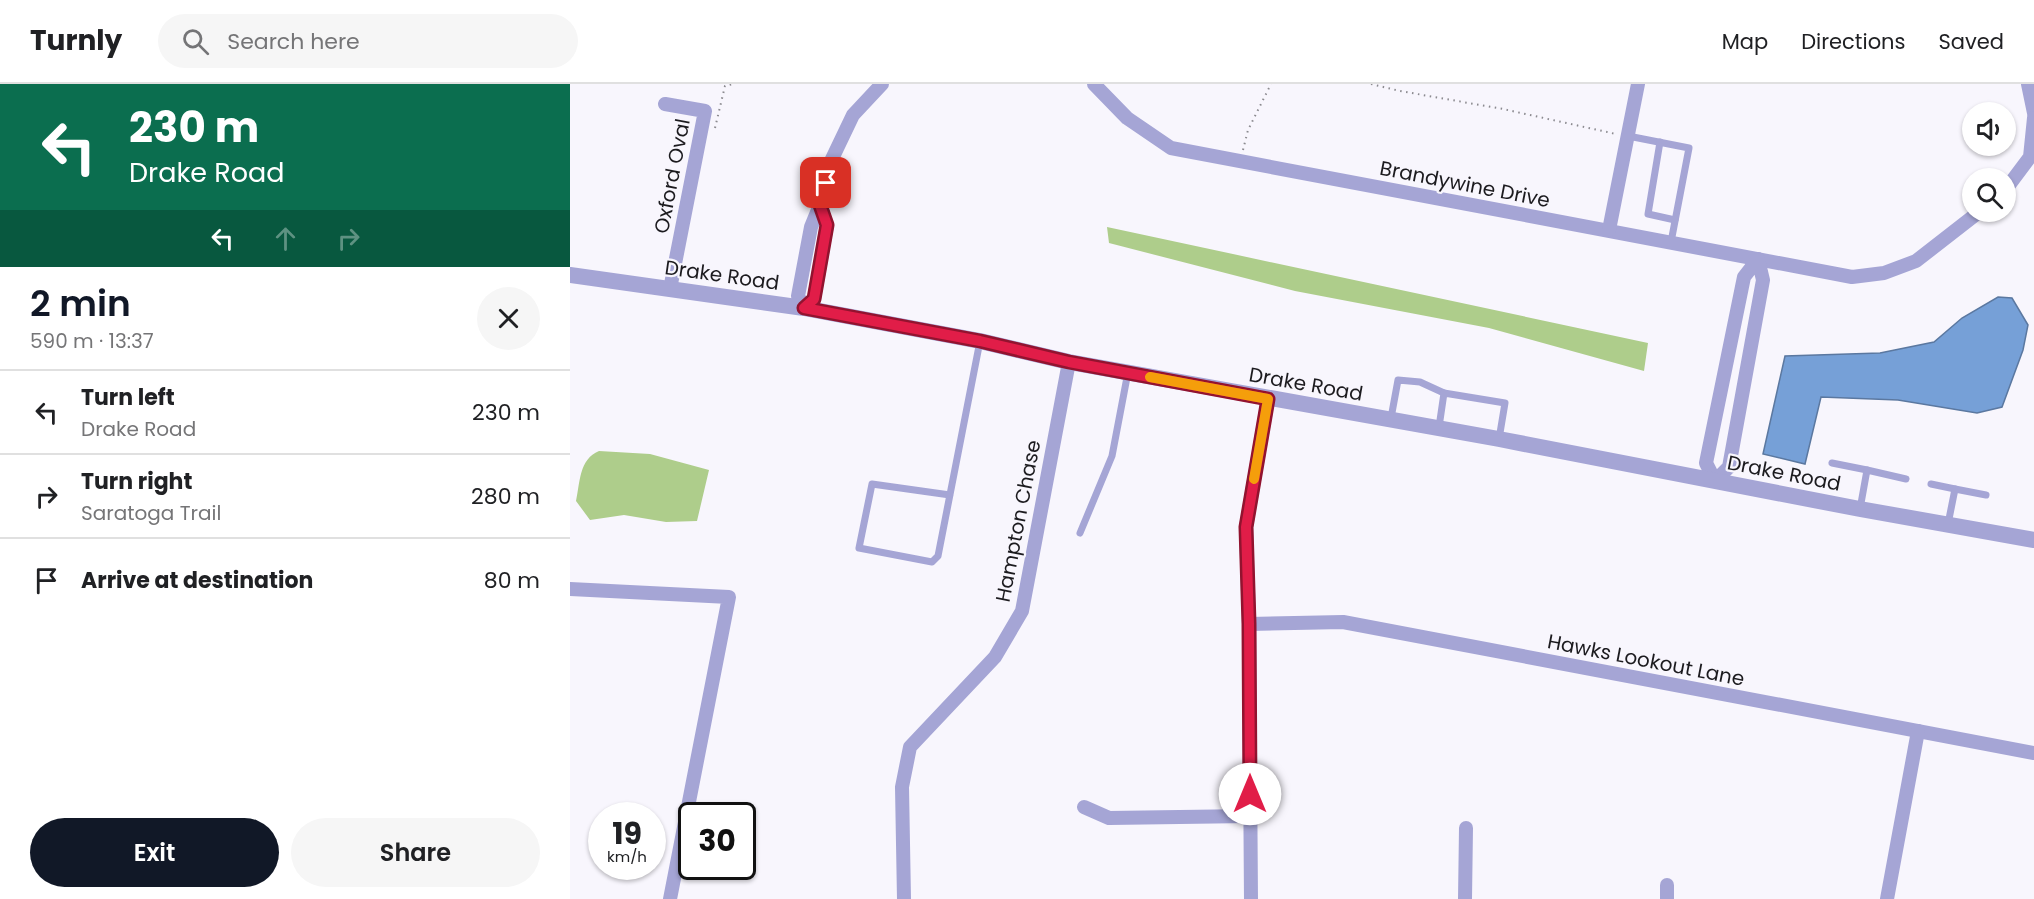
<!DOCTYPE html>
<meta charset="utf-8">
<style>
body{margin:0;font-family:Poppins,sans-serif;background:#f6f6f6;color:#202124;height:100vh;display:flex;flex-direction:column;font-size:22px;white-space:nowrap}
*{box-sizing:border-box;margin:0}
p{font-size:20px;color:#757577}
.icon{flex:none;width:33px;height:33px;fill:none;stroke:currentColor;stroke-width:2;stroke-linecap:round;stroke-linejoin:round}
.map{position:relative;flex:1;overflow:hidden}
.drawer{display:flex;flex-direction:column;background:#fff;width:570px}
.drawer>*{flex:none}
.top-card{background:#0b6e4f;color:#fff;overflow:hidden}
.tools{position:absolute;left:1392px;top:18px;display:grid;gap:12px}
.tools a{display:grid;place-items:center;width:54px;height:54px;border-radius:50%;background:#fff;box-shadow:0 2px 4px #0004;font-size:30px}
.speed{position:absolute;left:18px;top:718px;display:flex;gap:12px;font-size:30px;font-weight:700;text-align:center}
.speed>*{display:grid;place-content:center;width:78px;height:78px;border-radius:50%;background:#fff;box-shadow:0 2px 4px #0004;line-height:1}
.speed small{font-size:15px;font-weight:400}
.speed .limit{border:3px solid #111;border-radius:9px;background:#fff;color:#111}
.pin{position:absolute;display:grid;place-items:center;width:51px;height:51px;color:#fff;margin:-26px;border-radius:12px;box-shadow:0 3px 9px #0006}
.me{position:absolute;width:66px;margin:-33px;rotate:0deg;stroke-linejoin:round;filter:drop-shadow(0 0 4px #0008)}
.turn{display:flex;align-items:center;gap:21px;height:126px;padding:0 30px;font-size:27px}
.turn .icon{width:78px;height:78px;stroke-width:2.5}
.turn b{display:block;font-size:42px;line-height:51px}
.lanes{display:flex;align-items:center;height:57px;padding:0 30px;background:#0003;justify-content:center;gap:30px;direction:ltr}
.lanes .off{opacity:.35}
.round{display:grid;place-items:center;flex:none;width:63px;height:63px;border-radius:32px;background:#f6f6f6}
.overview{display:flex;align-items:center;justify-content:space-between;height:102px;padding:0 30px}
h1{font-size:36px;font-weight:600;line-height:45px;color:#111827}
.primary-button{display:flex;gap:12px;margin-top:auto;padding:12px 30px}
.primary-button a{flex:1;height:69px;border-radius:36px;background:#111827;color:#fff;font-size:24px;font-weight:600;line-height:69px;text-align:center}
.primary-button a+a{background:#f6f6f6;color:#202124}
ul{padding:0;list-style:none}
li{display:flex;align-items:center;gap:18px;height:84px;padding:0 30px;border-top:2px solid #e0e0e0}
li div{flex:1}
li b{display:block;font-size:22px}
li em{font-style:normal}
header{display:flex;align-items:center;gap:36px;box-sizing:border-box;height:84px;padding:0 30px;background:#fff;border-bottom:2px solid #e0e0e0}
header strong{font-size:28px}
nav{display:flex;gap:33px;margin-inline-start:auto;font-size:21px}
.search{width:420px;height:54px;background:#f6f6f6;display:flex;align-items:center;gap:15px;box-sizing:border-box;padding:0 21px;border-radius:33px;color:#757577;font-size:22px}
main{display:flex;flex:1;min-height:0}
.map>svg:first-child{display:block}
.forest{fill:#aecd8b}
.water{fill:#76a0d7;stroke:#5b78a0;stroke-width:1.5}
.lines{fill:none;stroke-linecap:round;stroke-linejoin:round}
.path{stroke:#8b8a8f;stroke-width:2;stroke-dasharray:1.5 4.5;stroke-linecap:butt}
.service{stroke:#a5a5d5;stroke-width:7}
.minor{stroke:#a5a5d5;stroke-width:14}
.tertiary{stroke:#a5a5d5;stroke-width:16}
.route-casing{stroke:#92132f;stroke-width:15}
.route{stroke:#e11d48;stroke-width:10}
.slow{stroke:#f59e0b;stroke-width:10}
.labels{text-anchor:middle;dominant-baseline:central;stroke-width:4.5;stroke-linejoin:round;paint-order:stroke}
.street-label{font-size:20px;fill:#1c1b1f;stroke:#f8f6fd}
</style>
<header>
<strong>Turnly</strong>
<div class="search"><svg class="icon" aria-label="search" viewBox="0 0 24 24"><circle cx="10" cy="10" r="6"/><path d="M15 15l6 6"/></svg>Search here</div>
<nav><a>Map</a><a>Directions</a><a>Saved</a></nav>
</header>
<main>
<section class="drawer">
<div class="top-card">
<div class="turn"><svg class="icon" aria-label="left" viewBox="0 0 24 24"><path d="M17 20v-9H6M10 6l-5 5 5 5"/></svg><div><b>230 m</b>Drake Road</div></div>
<div class="lanes"><svg class="icon" aria-label="left" viewBox="0 0 24 24"><path d="M17 20v-9H6M10 6l-5 5 5 5"/></svg><svg class="icon off" aria-label="ahead" viewBox="0 0 24 24"><path d="M12 20V5M6 11l6-6 6 6"/></svg><svg class="icon off" aria-label="right" viewBox="0 0 24 24"><path d="M7 20v-9h11M14 6l5 5-5 5"/></svg></div>
</div>
<div class="overview"><div><h1>2 min</h1><p>590 m · 13:37</p></div><a class="round"><svg class="icon" aria-label="close" viewBox="0 0 24 24"><path d="M6 6l12 12M18 6L6 18"/></svg></a></div>
<ul>
<li><svg class="icon" aria-label="left" viewBox="0 0 24 24"><path d="M17 20v-9H6M10 6l-5 5 5 5"/></svg><div><b>Turn left</b><p>Drake Road</p></div><em>230 m</em></li>
<li><svg class="icon" aria-label="right" viewBox="0 0 24 24"><path d="M7 20v-9h11M14 6l5 5-5 5"/></svg><div><b>Turn right</b><p>Saratoga Trail</p></div><em>280 m</em></li>
<li><svg class="icon" aria-label="arrive" viewBox="0 0 24 24"><path d="M6 21V4h12l-3 4 3 4H6"/></svg><div><b>Arrive at destination</b></div><em>80 m</em></li>
</ul>
<div class="primary-button"><a>Exit</a><a>Share</a></div>
</section>
<div class="map">
<svg width="1464" height="815" viewBox="0 0 1464 815">
<rect width="100%" height="100%" fill="#f8f6fd"/>
<g class="forest">
<polygon points="537,143 1078,259 1074,287 919,244 725,207 539,159"/>
<path d="M29,367L80,370L139,386L127,437L96,438L54,431L20,436L6,417C10,399 9,375 29,367Z"/>
</g>
<polygon class="water" points="1428,213 1442,214 1458,241 1453,266 1432,323 1407,329 1328,316 1251,313 1235,380 1193,370 1215,272 1310,269 1364,258 1392,234"/>
<g class="lines">
<g class="path">
<polyline points="801,0 830,7 933,25 1046,50"/>
<polyline points="145,44 155,2 163,0"/>
<polyline points="673,66 678,46 701,0"/>
</g>
<g class="service">
<polyline points="1058,52 1119,64 1101,158"/>
<polyline points="1090,58 1078,130 1105,136"/>
<polyline points="821,334 828,296 850,298 874,309"/>
<polyline points="869,343 874,309 935,319 929,355"/>
<polyline points="1262,379 1297,386"/>
<polyline points="1361,400 1385,405"/>
<polyline points="380,411 302,400 289,464 362,478 368,472 410,257"/>
<polyline points="1290,425 1297,386 1336,395"/>
<polyline points="1378,440 1385,405 1416,411"/>
<polyline points="510,449 542,372 558,288"/>
</g>
<g class="minor">
<polyline points="524,0 557,34 601,64 1282,193 1314,189 1346,177 1409,128"/>
<polyline points="1458,0 1464,29"/>
<polyline points="95,20 135,27 100,205"/>
<polyline points="1436,105 1460,73 1464,34"/>
<polyline points="250,121 257,141 244,215 234,224 228,212 241,143 250,121 261,77 283,31 312,0"/>
<polyline points="1039,146 1068,0"/>
<polygon points="1188,175 1193,196 1159,383 1145,397 1136,379 1174,193"/>
<polyline points="0,505 159,513 100,815"/>
<polyline points="679,540 773,538 1464,669"/>
<polyline points="514,723 539,734 680,732"/>
<polyline points="1097,801 1097,815"/>
<polyline points="334,815 332,703 340,663 425,573 452,527 499,278"/>
<polyline points="681,815 679,540 676,443 698,315"/>
<polyline points="895,815 896,744"/>
<polyline points="1317,815 1348,647"/>
</g>
<polyline class="tertiary" points="0,191 234,224 410,257 499,278 929,355 1290,425 1464,456"/>
</g>
<g class="lines">
<g class="route-casing">
<polyline id="route" points="256,99 250,121 257,141 244,215 234,224 410,257 499,278 698,315 676,443 679,540 680,710"/>
</g>
<use href="#route" class="route"/>
<polyline class="slow" points="580,293 698,315 684,395"/>
</g>
<g class="labels">
<g class="street-label">
<text transform="translate(102 92) rotate(-79)">Oxford Oval</text>
<text transform="translate(895 100) rotate(11)">Brandywine Drive</text>
<text transform="translate(152 191) rotate(8)">Drake Road</text>
<text transform="translate(736 300) rotate(10)">Drake Road</text>
<text transform="translate(1214 389) rotate(11)">Drake Road</text>
<text transform="translate(448 437) rotate(-79)">Hampton Chase</text>
<text transform="translate(1076 576) rotate(11)">Hawks Lookout Lane</text>
</g>
</g>
</svg>
<div class="tools">
<a><svg class="icon" aria-label="sound" viewBox="0 0 24 24"><path d="M4 9h4l5-4v14l-5-4H4zM17 9q2 3 0 6"/></svg></a>
<a><svg class="icon" aria-label="search" viewBox="0 0 24 24"><circle cx="10" cy="10" r="6"/><path d="M15 15l6 6"/></svg></a>
</div>
<div class="speed"><div>19<small>km/h</small></div><div class="limit">30</div></div>
<div class="pin" style="left:256px;top:99px;background:#d93025"><svg class="icon" aria-label="arrive" viewBox="0 0 24 24"><path d="M6 21V4h12l-3 4 3 4H6"/></svg></div>
<svg class="me" style="left:680px;top:710px" viewBox="-20 -20 40 40"><circle r="19" fill="#fff"/><path d="M0-13L10 11 0 6-10 11z" fill="#e11d48"/></svg>
</div>
</main>
